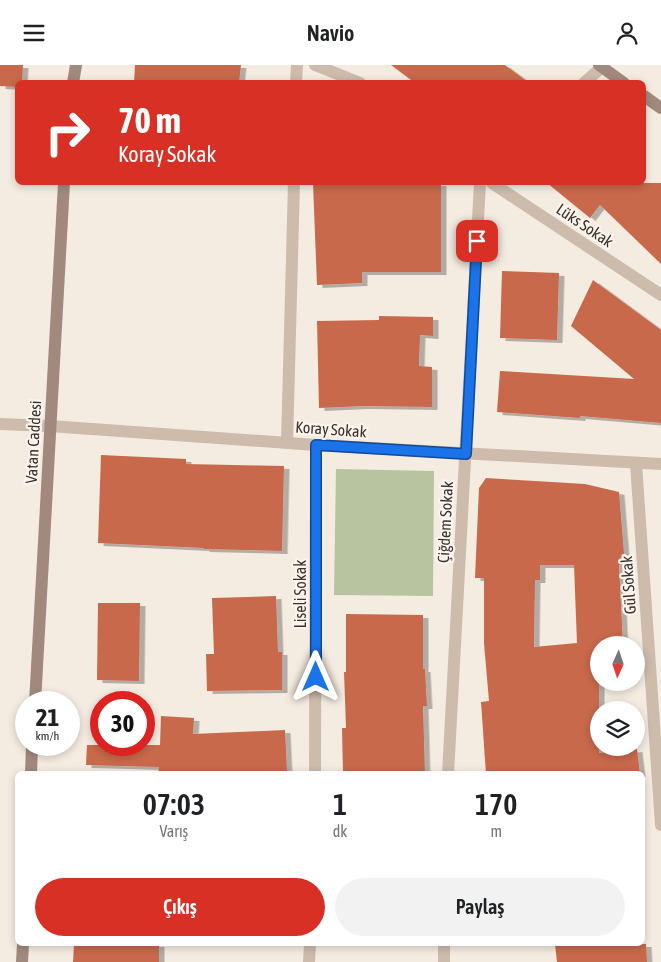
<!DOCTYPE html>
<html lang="tr">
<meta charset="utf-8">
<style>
body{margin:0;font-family:"Asap Condensed",sans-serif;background:#f2f2f2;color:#202124;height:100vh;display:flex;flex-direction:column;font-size:19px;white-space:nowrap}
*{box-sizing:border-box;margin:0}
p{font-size:16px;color:#757577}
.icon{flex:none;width:28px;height:28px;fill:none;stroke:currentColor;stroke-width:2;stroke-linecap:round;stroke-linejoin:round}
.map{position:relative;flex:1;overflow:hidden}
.panel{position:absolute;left:15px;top:706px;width:630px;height:175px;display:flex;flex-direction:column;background:#fff;border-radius:8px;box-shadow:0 2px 8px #0003}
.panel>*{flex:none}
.top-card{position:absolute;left:15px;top:15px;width:631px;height:105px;border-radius:8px;box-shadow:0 2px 8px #0003;background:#d93025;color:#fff;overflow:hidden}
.needle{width:32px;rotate:183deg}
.controls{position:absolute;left:590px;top:571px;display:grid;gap:10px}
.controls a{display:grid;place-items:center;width:55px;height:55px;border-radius:50%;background:#fff;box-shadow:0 2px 8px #0003;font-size:25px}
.speed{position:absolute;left:15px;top:626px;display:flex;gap:10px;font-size:25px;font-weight:700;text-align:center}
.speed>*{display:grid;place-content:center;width:65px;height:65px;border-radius:50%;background:#fff;box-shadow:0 2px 8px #0003;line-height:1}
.speed small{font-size:12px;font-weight:400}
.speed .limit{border:8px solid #d22;background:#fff;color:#111}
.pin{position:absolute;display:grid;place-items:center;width:42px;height:42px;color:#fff;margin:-21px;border-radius:10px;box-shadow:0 2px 8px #0006}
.me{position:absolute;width:55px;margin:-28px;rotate:0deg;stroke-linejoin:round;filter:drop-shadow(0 0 4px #0008)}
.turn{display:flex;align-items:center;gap:18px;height:105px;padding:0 20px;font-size:22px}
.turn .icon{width:65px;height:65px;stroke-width:2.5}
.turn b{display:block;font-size:35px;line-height:42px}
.eta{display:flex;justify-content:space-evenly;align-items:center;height:85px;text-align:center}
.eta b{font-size:30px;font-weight:600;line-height:35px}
.button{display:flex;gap:10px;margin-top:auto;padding:10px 20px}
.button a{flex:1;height:58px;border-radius:30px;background:#d93025;color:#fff;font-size:20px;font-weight:600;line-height:58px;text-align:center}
.button a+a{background:#f2f2f2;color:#202124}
header{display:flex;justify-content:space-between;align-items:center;height:65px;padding:0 20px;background:#fff;font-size:22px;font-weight:600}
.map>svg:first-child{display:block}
.green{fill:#b8c4a0}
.building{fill:#c8694b;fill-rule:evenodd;filter:url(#shadow)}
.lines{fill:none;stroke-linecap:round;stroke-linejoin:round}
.minor{stroke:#cdbbac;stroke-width:12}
.secondary{stroke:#a18a7d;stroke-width:12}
.route-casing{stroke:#114b97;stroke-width:12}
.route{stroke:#1a73e8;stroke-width:9}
.labels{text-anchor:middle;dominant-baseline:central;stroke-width:4.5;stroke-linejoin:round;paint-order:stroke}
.street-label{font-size:16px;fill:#3b302b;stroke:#fbf5ee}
</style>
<header><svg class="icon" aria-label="menu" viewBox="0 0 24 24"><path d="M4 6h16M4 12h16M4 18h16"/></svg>Navio<svg class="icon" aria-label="person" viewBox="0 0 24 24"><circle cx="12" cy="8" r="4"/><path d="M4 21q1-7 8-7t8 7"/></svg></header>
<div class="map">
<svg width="661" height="897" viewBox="0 0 661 897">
<defs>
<filter id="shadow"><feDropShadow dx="5.5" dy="3" stdDeviation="0" flood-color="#0004"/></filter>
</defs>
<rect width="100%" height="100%" fill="#f4ebe1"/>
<polygon class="green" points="336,404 434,406 433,531 334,530"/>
<g class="building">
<polygon points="0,0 23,0 22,18 18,18 18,22 0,21"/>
<polygon points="135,0 241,0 239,18 134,18"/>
<polygon points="391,0 505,0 529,18 415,18"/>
<polygon points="313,118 441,118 441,207 362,207 362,218 317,220"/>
<polygon points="547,118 661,118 661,199 600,140 590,153"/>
<polygon points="502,206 559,208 557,275 500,273"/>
<polygon points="593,215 661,265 661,358 580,351 580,353 497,347 500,306 634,314 571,261"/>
<polygon points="379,251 433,252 433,271 420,270 419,301 432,302 432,342 363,341 319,343 317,256 379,255"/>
<polygon points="101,390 186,394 186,399 284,401 282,486 204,484 204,483 98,478"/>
<path d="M486,413L585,419L619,427L625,500H619L623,580H599V688L637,684L640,709H486L481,637L489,636L484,578V513H475L479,423ZM540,500H574L577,578L534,582L535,515H540Z"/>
<polygon points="276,531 278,587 282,587 282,625 207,626 206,589 214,589 212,533"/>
<polygon points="98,538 140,538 139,616 97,615"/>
<polygon points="346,549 423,550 423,604 425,604 427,641 423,641 425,709 343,709 342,663 346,663 344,607 346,607"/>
<polygon points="161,651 194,653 193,669 285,665 287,706 158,709 159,702 86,700 87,680 160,680"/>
<polygon points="74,879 159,879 159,897 73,897"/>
<polygon points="555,879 646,879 647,897 557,897"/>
</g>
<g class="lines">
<g class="minor">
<polyline points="315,0 360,18"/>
<polyline points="296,18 297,0"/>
<polyline points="584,18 602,2"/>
<polyline points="492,118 661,230"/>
<polyline points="0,359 50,361 316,380 661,399"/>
<polyline points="287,378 294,118"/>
<polyline points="636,399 661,760"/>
<polyline points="315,709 316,380"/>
<polyline points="448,709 480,118"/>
<polyline points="309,897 310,879"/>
<polyline points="444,897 444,879"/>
</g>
<g class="secondary">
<polyline points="599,0 624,18"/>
<polyline points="73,18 76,0"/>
<polyline points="644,31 661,43"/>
<polyline points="35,638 64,118"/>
<polyline points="31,709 32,680"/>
<polyline points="22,897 23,879"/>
</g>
</g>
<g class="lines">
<g class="route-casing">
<polyline id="route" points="316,612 316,380 466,389 477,176"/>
</g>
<use href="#route" class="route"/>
</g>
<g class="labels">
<g class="street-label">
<text transform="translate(585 160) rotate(34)">Lüks Sokak</text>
<text transform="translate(331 364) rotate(4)">Koray Sokak</text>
<text transform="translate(33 377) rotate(-87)">Vatan Caddesi</text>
<text transform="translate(445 457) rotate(-87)">Çiğdem Sokak</text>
<text transform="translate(628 520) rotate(-94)">Gül Sokak</text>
<text transform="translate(300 529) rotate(-90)">Liseli Sokak</text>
</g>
</g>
</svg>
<div class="controls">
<a><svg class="needle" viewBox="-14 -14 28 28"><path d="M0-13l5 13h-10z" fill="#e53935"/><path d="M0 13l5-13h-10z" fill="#757577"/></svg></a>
<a><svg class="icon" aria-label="layers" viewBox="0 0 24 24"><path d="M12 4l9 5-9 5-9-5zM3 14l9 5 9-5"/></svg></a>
</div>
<div class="speed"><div>21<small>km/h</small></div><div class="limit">30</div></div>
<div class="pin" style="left:477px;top:176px;background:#d93025"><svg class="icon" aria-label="arrive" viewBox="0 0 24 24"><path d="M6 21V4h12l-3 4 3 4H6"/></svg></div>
<svg class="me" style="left:316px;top:612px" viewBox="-20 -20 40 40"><path d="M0-17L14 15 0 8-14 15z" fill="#1a73e8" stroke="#fff" stroke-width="4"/></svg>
<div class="top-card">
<div class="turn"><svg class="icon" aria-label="right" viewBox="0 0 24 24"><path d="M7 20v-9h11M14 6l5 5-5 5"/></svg><div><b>70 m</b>Koray Sokak</div></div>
</div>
<section class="panel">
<div class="eta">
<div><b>07:03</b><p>Varış</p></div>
<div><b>1</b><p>dk</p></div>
<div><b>170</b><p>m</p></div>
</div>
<div class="button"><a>Çıkış</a><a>Paylaş</a></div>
</section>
</div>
